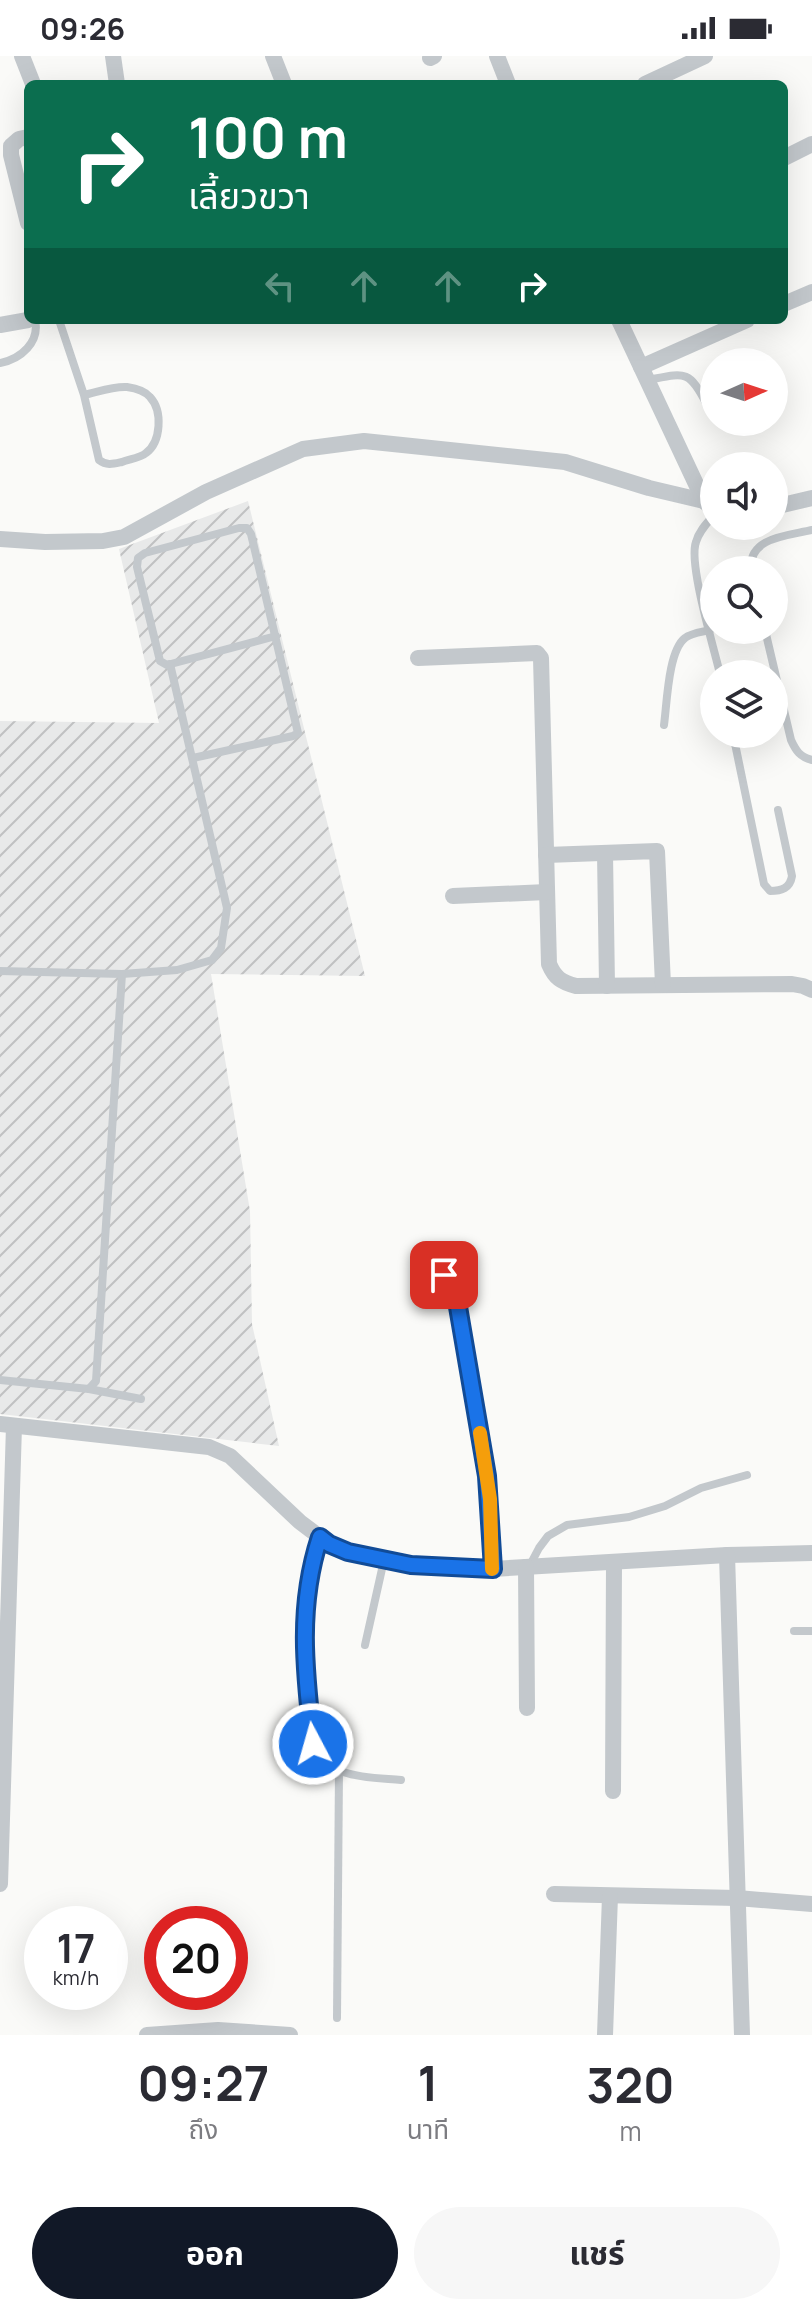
<!DOCTYPE html>
<html lang="th">
<meta charset="utf-8">
<style>
body{margin:0;font-family:Manrope,"Noto Sans Thai",sans-serif;background:#f7f7f7;color:#2b2b33;height:100vh;display:flex;flex-direction:column;font-size:30px;white-space:nowrap}
*{box-sizing:border-box;margin:0}
p{font-size:26px;color:#7c7c81}
.icon{flex:none;width:44px;height:44px;fill:none;stroke:currentColor;stroke-width:2;stroke-linecap:round;stroke-linejoin:round}
.map{position:relative;height:1979px;overflow:hidden}
.drawer{display:flex;flex-direction:column;background:#fff;flex:1}
.drawer>*{flex:none}
.banner{position:absolute;left:24px;top:24px;width:764px;height:244px;border-radius:12px;box-shadow:0 8px 32px #0002;background:#0b6e4f;color:#fff;overflow:hidden}
.needle{width:52px;rotate:87deg}
.controls{position:absolute;left:700px;top:292px;display:grid;gap:16px}
.controls a{display:grid;place-items:center;width:88px;height:88px;border-radius:50%;background:#fff;box-shadow:0 8px 32px #0002;font-size:40px}
.speed{position:absolute;left:24px;top:1850px;display:flex;gap:16px;font-size:40px;font-weight:700;text-align:center}
.speed>*{display:grid;place-content:center;width:104px;height:104px;border-radius:50%;background:#fff;box-shadow:0 8px 32px #0002;line-height:1}
.speed small{font-size:20px;font-weight:400}
.speed .limit{border:12px solid #d22;background:#fff;color:#111}
.pin{position:absolute;display:grid;place-items:center;width:68px;height:68px;color:#fff;margin:-34px;border-radius:16px;box-shadow:0 4px 12px #0006}
.me{position:absolute;width:88px;margin:-44px;rotate:354deg;stroke-linejoin:round;filter:drop-shadow(0 0 6px #0008)}
.turn{display:flex;align-items:center;gap:28px;height:168px;padding:0 32px;font-size:36px}
.turn .icon{width:104px;height:104px;stroke-width:2.5}
.turn b{display:block;font-size:56px;line-height:68px}
.lanes{display:flex;align-items:center;height:76px;padding:0 32px;background:#0003;justify-content:center;gap:40px;direction:ltr}
.lanes .off{opacity:.35}
.eta{display:flex;justify-content:space-evenly;align-items:center;height:136px;text-align:center}
.eta b{font-size:48px;font-weight:700;line-height:56px}
.primary-button{display:flex;gap:16px;margin-top:auto;padding:16px 32px}
.primary-button a{flex:1;height:92px;border-radius:48px;background:#111827;color:#fff;font-size:32px;font-weight:700;line-height:92px;text-align:center}
.primary-button a+a{background:#f7f7f7;color:#2b2b33}
.status{display:flex;justify-content:space-between;align-items:center;height:56px;padding:0 40px;background:#fff;direction:ltr}
.status svg{height:22px;fill:currentColor}
.map>svg:first-child{display:block}
.industrial{fill:url(#industrial-furrows)}
.lines{fill:none;stroke-linecap:round;stroke-linejoin:round}
.service{stroke:#c3c8cc;stroke-width:8}
.minor{stroke:#c3c8cc;stroke-width:16}
.route-casing{stroke:#114b97;stroke-width:20}
.route{stroke:#1a73e8;stroke-width:14}
.slow{stroke:#f59e0b;stroke-width:14}
</style>
<div class="status"><b>09:26</b><svg viewBox="0 0 49 12"><path d="M0 12V9h3v3zM5 12V6h3v6zM10 12V3h3v9zM15 12V0h3v12zM26 1h20v11H26zM47 4h2v5h-2z"/></svg></div>
<div class="map">
<svg width="812" height="1979" viewBox="0 0 812 1979">
<defs>
<pattern id="industrial-furrows" width="10" height="10" patternUnits="userSpaceOnUse" patternTransform="scale(2)"><rect width="10" height="10" fill="#e8e9e9"/><path d="M-1 1l2-2M0 10L10 0M9 11l2-2" fill="none" stroke="#c0c1c2"/></pattern>
</defs>
<rect width="100%" height="100%" fill="#fafaf8"/>
<polygon class="industrial" points="248,445 365,920 211,918 250,1155 252,1268 279,1390 0,1358 0,665 159,667 119,493"/>
<g class="lines">
<g class="service">
<path d="M59,264L84,339L99,404C107,410 113,408 122,406C130,403 140,402 146,397C161,386 163,355 150,341C145,335 134,332 127,331C113,330 98,336 84,339"/>
<path d="M0,307C21,303 40,286 35,264"/>
<path d="M648,324C684,317 689,313 706,347"/>
<path d="M714,459C707,467 699,475 696,486C688,507 714,592 720,618"/>
<path d="M751,514C748,481 787,480 812,474"/>
<path d="M765,574L791,684C796,695 800,701 812,704"/>
<path d="M664,669C667,648 668,595 685,582C691,577 702,576 710,574"/>
<path d="M733,678L764,828L770,835C782,835 790,832 792,820L778,754"/>
<polyline points="193,702 293,680 298,677 251,478 247,472 239,472 145,497 138,502 137,511 160,605 167,609 276,580"/>
<polyline points="0,915 122,918 177,914 212,904 221,892 227,852 170,608"/>
<polyline points="0,1324 89,1333 96,1325 122,918"/>
<polyline points="89,1333 141,1343"/>
<path d="M320,1482C297,1550 305,1617 313,1688C327,1723 368,1721 401,1724"/>
<polyline points="529,1511 539,1492 548,1480 567,1469 629,1461 665,1450 701,1432 747,1419"/>
<polyline points="794,1575 812,1575"/>
<polyline points="365,1589 384,1504"/>
<polyline points="337,1962 339,1714"/>
</g>
<g class="minor">
<polyline points="22,0 33,28"/>
<polyline points="113,0 117,28"/>
<polyline points="273,0 284,28"/>
<polyline points="497,0 508,28"/>
<polyline points="430,2 434,0"/>
<polyline points="645,28 705,0"/>
<polyline points="28,81 19,83 11,90 11,99 28,167"/>
<polyline points="784,102 812,88"/>
<polyline points="784,248 812,236"/>
<polyline points="619,264 704,445 714,454"/>
<polyline points="0,269 28,264"/>
<polyline points="641,311 747,264"/>
<polyline points="774,451 812,442"/>
<polyline points="0,483 45,486 103,485 124,481 206,436 303,393 364,385 565,406 649,432 704,445"/>
<path d="M418,602L537,597L541,602L549,908C555,922 561,926 576,930L792,928L803,930L812,934"/>
<polyline points="605,797 607,930"/>
<polyline points="546,799 657,795 663,929"/>
<polyline points="453,840 547,836"/>
<polyline points="444,1219 454,1235 457,1245 487,1420 493,1513"/>
<polyline points="0,1368 209,1391 230,1400 300,1466 329,1488 348,1496 411,1509 493,1513 727,1499 812,1497"/>
<polyline points="727,1499 742,1979"/>
<polyline points="526,1511 527,1652"/>
<polyline points="613,1735 614,1506"/>
<polyline points="0,1828 14,1370"/>
<polyline points="554,1838 737,1842 812,1848"/>
<polyline points="147,1979 218,1974 290,1979"/>
<polyline points="605,1979 610,1840"/>
</g>
</g>
<g class="lines">
<g class="route-casing">
<path id="route" d="M313,1688C305,1616 297,1551 320,1481L329,1488L348,1496L411,1509L493,1513L487,1420L457,1245L454,1235L444,1219"/>
</g>
<use href="#route" class="route"/>
<polyline class="slow" points="480,1377 490,1443 492,1513"/>
</g>
</svg>
<div class="controls">
<a><svg class="needle" viewBox="-14 -14 28 28"><path d="M0-13l5 13h-10z" fill="#e53935"/><path d="M0 13l5-13h-10z" fill="#7c7c81"/></svg></a>
<a><svg class="icon" aria-label="sound" viewBox="0 0 24 24"><path d="M4 9h4l5-4v14l-5-4H4zM17 9q2 3 0 6"/></svg></a>
<a><svg class="icon" aria-label="search" viewBox="0 0 24 24"><circle cx="10" cy="10" r="6"/><path d="M15 15l6 6"/></svg></a>
<a><svg class="icon" aria-label="layers" viewBox="0 0 24 24"><path d="M12 4l9 5-9 5-9-5zM3 14l9 5 9-5"/></svg></a>
</div>
<div class="speed"><div>17<small>km/h</small></div><div class="limit">20</div></div>
<div class="pin" style="left:444px;top:1219px;background:#d93025"><svg class="icon" aria-label="arrive" viewBox="0 0 24 24"><path d="M6 21V4h12l-3 4 3 4H6"/></svg></div>
<svg class="me" style="left:313px;top:1688px" viewBox="-20 -20 40 40"><circle r="17" fill="#1a73e8" stroke="#fff" stroke-width="3"/><path d="M0-11L8 9 0 5-8 9z" fill="#fff"/></svg>
<div class="banner">
<div class="turn"><svg class="icon" aria-label="right" viewBox="0 0 24 24"><path d="M7 20v-9h11M14 6l5 5-5 5"/></svg><div><b>100 m</b>เลี้ยวขวา</div></div>
<div class="lanes"><svg class="icon off" aria-label="left" viewBox="0 0 24 24"><path d="M17 20v-9H6M10 6l-5 5 5 5"/></svg><svg class="icon off" aria-label="ahead" viewBox="0 0 24 24"><path d="M12 20V5M6 11l6-6 6 6"/></svg><svg class="icon off" aria-label="ahead" viewBox="0 0 24 24"><path d="M12 20V5M6 11l6-6 6 6"/></svg><svg class="icon" aria-label="right" viewBox="0 0 24 24"><path d="M7 20v-9h11M14 6l5 5-5 5"/></svg></div>
</div>
</div>
<section class="drawer">
<div class="eta">
<div><b>09:27</b><p>ถึง</p></div>
<div><b>1</b><p>นาที</p></div>
<div><b>320</b><p>m</p></div>
</div>
<div class="primary-button"><a>ออก</a><a>แชร์</a></div>
</section>
